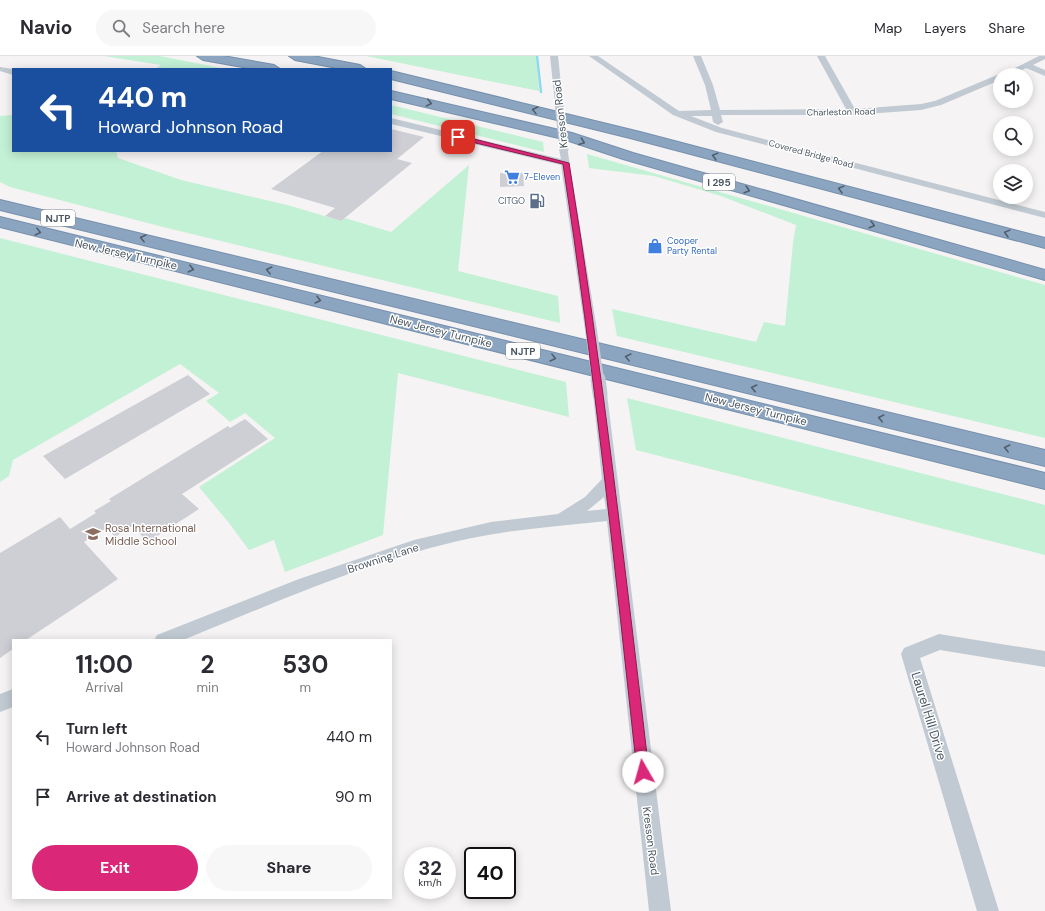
<!DOCTYPE html>
<style>
body{margin:0;font-family:"DM Sans",sans-serif;background:#f7f7f7;color:#2b2b33;height:100vh;display:flex;flex-direction:column;font-size:15px;white-space:nowrap}
*{box-sizing:border-box;margin:0}
p{font-size:13px;color:#7c7c81}
.icon{flex:none;width:22px;height:22px;fill:none;stroke:currentColor;stroke-width:2;stroke-linecap:round;stroke-linejoin:round}
.map{position:relative;flex:1;overflow:hidden}
.side{position:absolute;left:12px;top:583px;width:380px;height:260px;display:flex;flex-direction:column;background:#fff;border-radius:0px;box-shadow:0 2px 10px #0003}
.side>*{flex:none}
.hud{position:absolute;left:12px;top:12px;width:380px;height:84px;border-radius:0px;box-shadow:0 2px 10px #0003;background:#1a4fa0;color:#fff;overflow:hidden}
.fabs{position:absolute;left:993px;top:12px;display:grid;gap:8px}
.fabs a{display:grid;place-items:center;width:40px;height:40px;border-radius:50%;background:#fff;box-shadow:0 2px 10px #0003;font-size:20px}
.speed{position:absolute;left:404px;top:791px;display:flex;gap:8px;font-size:20px;font-weight:700;text-align:center}
.speed>*{display:grid;place-content:center;width:52px;height:52px;border-radius:50%;background:#fff;box-shadow:0 2px 10px #0003;line-height:1}
.speed small{font-size:10px;font-weight:400}
.speed .limit{border:2px solid #111;border-radius:6px;background:#fff;color:#111}
.pin{position:absolute;display:grid;place-items:center;width:34px;height:34px;color:#fff;margin:-17px;border-radius:8px;box-shadow:0 2px 6px #0006}
.me{position:absolute;width:44px;margin:-22px;rotate:353deg;stroke-linejoin:round;filter:drop-shadow(0 0 3px #0008)}
.turn{display:flex;align-items:center;gap:14px;height:84px;padding:0 20px;font-size:18px}
.turn .icon{width:52px;height:52px;stroke-width:2.5}
.turn b{display:block;font-size:28px;line-height:34px}
.eta{display:flex;justify-content:space-evenly;align-items:center;height:68px;text-align:center}
.eta b{font-size:24px;font-weight:700;line-height:28px}
.primary-button{display:flex;gap:8px;margin-top:auto;padding:8px 20px}
.primary-button a{flex:1;height:46px;border-radius:24px;background:#db2777;color:#fff;font-size:16px;font-weight:700;line-height:46px;text-align:center}
.primary-button a+a{background:#f7f7f7;color:#2b2b33}
ul{padding:0;list-style:none}
li{display:flex;align-items:center;gap:12px;height:60px;padding:0 20px}
li div{flex:1}
li b{display:block;font-size:15px}
li em{font-style:normal}
header{display:flex;align-items:center;gap:24px;box-sizing:border-box;height:56px;padding:0 20px;background:#fff;border-bottom:1px solid #e1e1e2}
header strong{font-size:19px}
nav{display:flex;gap:22px;margin-inline-start:auto;font-size:14px}
.search{width:280px;height:36px;background:#f7f7f7;display:flex;align-items:center;gap:10px;box-sizing:border-box;padding:0 14px;border-radius:22px;color:#7c7c81;font-size:15px}
.map>svg:first-child{display:block}
.green{fill:#c3f1d5}
.lines{fill:none;stroke-linecap:round;stroke-linejoin:round}
.stream{stroke:#90daee;stroke-width:2.5}
.building{fill:#cdcfd5}
.highway-casing{stroke:#7690ad;stroke-width:2}
.minor{fill:#c1cad2;fill-rule:evenodd}
.highway{fill:#8ba5c1;fill-rule:evenodd}
.minor-bridge-far2{stroke:#c1cad2;stroke-width:9}
.minor-bridge-far1{stroke:#c1cad2;stroke-width:12}
.minor-bridge{stroke:#c1cad2;stroke-width:15}
.oneway{stroke:#505e6b}
.route{fill:#db2777;stroke:#8e194d}
.labels{text-anchor:middle;dominant-baseline:central;stroke-width:3;stroke-linejoin:round;paint-order:stroke}
.far-street-label{font-size:9px;fill:#4a5661;stroke:#fff}
.far-shop-label{font-size:9px;fill:#366cbe;stroke:#fff;text-anchor:start}
.far-service-label{font-size:9px;fill:#4e5e75;stroke:#fff;text-anchor:end}
.shield{fill:#fff;stroke:#808990;stroke-width:1}
.shield-label{font-size:10px;font-weight:bold;fill:#4a5661}
.street-label{font-size:11px;fill:#4a5661;stroke:#fff}
.education-label{font-size:11px;fill:#785e54;stroke:#fff;text-anchor:start}
.near-street-label{font-size:13px;fill:#4a5661;stroke:#fff}
</style>
<header>
<strong>Navio</strong>
<div class="search"><svg class="icon" aria-label="search" viewBox="0 0 24 24"><circle cx="10" cy="10" r="6"/><path d="M15 15l6 6"/></svg>Search here</div>
<nav><a>Map</a><a>Layers</a><a>Share</a></nav>
</header>
<div class="map">
<svg width="1045" height="855" viewBox="0 0 1045 855">
<rect width="100%" height="100%" fill="#f5f3f3"/>
<g class="green">
<polygon points="104,0 160,0 226,13 155,13 161,9"/>
<polygon points="366,0 536,0 539,35"/>
<polygon points="391,49 543,86 544,96 391,58"/>
<polygon points="13,59 13,95 116,95 118,102 181,124 291,150 341,165 345,162 391,176 469,109 458,215 558,240 560,267 163,171 10,131 0,126 0,60"/>
<polygon points="587,98 1045,229 1045,382 617,280 612,253 756,286 764,266 785,270 793,187 796,169 721,140 654,120 589,112"/>
<polygon points="0,182 566,326 569,361 398,317 383,479 285,516 274,484 249,494 229,467 199,431 275,382 245,357 230,366 206,345 219,337 180,308 13,404 9,420 0,426"/>
<polygon points="627,342 1045,449 1045,499 636,394"/>
</g>
<g class="lines">
<polyline class="stream" points="537,0 541,36"/>
</g>
<g class="building">
<polygon points="391,73 424,81 397,103 412,107 341,165 325,160 335,152 271,133 323,95 391,95"/>
<polygon points="500,117 523,117 524,130 500,131"/>
<polygon points="188,319 210,338 65,423 43,400"/>
<polygon points="245,363 268,383 182,438 199,453 148,486 132,470 115,481 107,472 84,486 118,523 26,584 13,584 13,593 0,602 0,497 60,461 70,473 96,457 94,455 111,445 109,443 228,370 230,372"/>
</g>
<g class="lines">
<g class="highway-casing">
<g id="highway">
<polygon points="197,0 223,0 274,9 280,13 254,13 203,4"/>
<polygon points="289,0 313,0 360,9 366,13 342,13 295,4"/>
<polygon points="391,15 640,76 1045,182 1045,192 630,82 391,23"/>
<polygon points="391,35 572,77 633,97 1045,214 1045,224 623,103 563,83 391,43"/>
<polygon points="0,144 1045,394 1045,410 0,154"/>
<polygon points="0,161 1045,417 1045,433 0,171"/>
</g>
</g>
<g class="minor">
<polygon points="550,0 558,0 563,47 559,50 555,47"/>
<polygon points="589,0 598,0 679,55 711,54 705,29 693,0 701,0 713,29 720,54 846,53 817,0 825,0 855,53 921,48 935,45 997,19 1001,19 1039,0 1045,0 1045,3 1033,9 1045,14 1045,20 1026,12 1012,19 1000,19 1000,24 941,49 921,54 852,59 721,59 723,66 718,69 713,66 712,60 691,60 722,72 1045,156 1045,162 716,76 673,59"/>
<polygon points="0,11 13,13 13,19 0,15"/>
<polygon points="391,62 561,103 559,93 561,91 567,91 597,274 595,277 587,277 585,274 561,109 391,68"/>
<path d="M600,333L605,335L607,338L671,855H649L607,465C562,470 516,473 472,482C372,503 277,546 183,584H154L157,579L299,523L414,484L491,466L558,458L585,441L602,423L593,338L595,335ZM604,441L606,453L587,455Z"/>
<polygon points="939,578 1045,595 1045,611 940,594 920,602 999,855 977,855 901,598 904,592"/>
<polygon points="13,633 13,651 0,656 0,638"/>
</g>
<use href="#highway" class="highway"/>
<polyline class="minor-bridge-far2" points="559,47 564,93"/>
<polyline class="minor-bridge-far1" points="591,274 598,324"/>
<polyline class="minor-bridge" points="598,323 600,338"/>
</g>
<defs><path id="oneway-chevron" d="M-2-3.5L2.5 0L-2 3.5" fill="none" stroke-width="1.6" stroke-linecap="round" stroke-linejoin="round"/></defs>
<g class="oneway">
<use href="#oneway-chevron" transform="translate(429 47) rotate(13)"/>
<use href="#oneway-chevron" transform="translate(535 54) rotate(-166)"/>
<use href="#oneway-chevron" transform="translate(582 86) rotate(20)"/>
<use href="#oneway-chevron" transform="translate(715 100) rotate(-165)"/>
<use href="#oneway-chevron" transform="translate(841 133) rotate(-165)"/>
<use href="#oneway-chevron" transform="translate(747 134) rotate(16)"/>
<use href="#oneway-chevron" transform="translate(872 169) rotate(16)"/>
<use href="#oneway-chevron" transform="translate(38 176) rotate(14)"/>
<use href="#oneway-chevron" transform="translate(1007 177) rotate(-165)"/>
<use href="#oneway-chevron" transform="translate(143 182) rotate(-166)"/>
<use href="#oneway-chevron" transform="translate(191 213) rotate(13)"/>
<use href="#oneway-chevron" transform="translate(269 214) rotate(-166)"/>
<use href="#oneway-chevron" transform="translate(318 244) rotate(14)"/>
<use href="#oneway-chevron" transform="translate(628 301) rotate(-166)"/>
<use href="#oneway-chevron" transform="translate(553 302) rotate(14)"/>
<use href="#oneway-chevron" transform="translate(754 332) rotate(-167)"/>
<use href="#oneway-chevron" transform="translate(881 362) rotate(-167)"/>
<use href="#oneway-chevron" transform="translate(1007 392) rotate(-166)"/>
</g>
<path class="route" d="M458,79L569,107C602,309 625,512 649,716L647,720L643,721L639,720L637,716C615,513 594,310 563,108L455,82Z"/>
<defs>
<g id="supermarket-bare" transform="scale(1.2)"><path d="M-6-5.5h2.5l.6 2H6L4.5 2H-2.5L-4.4-4H-6ZM-1.5 3.2a1.3 1.3 0 1 0 .1 0ZM3 3.2a1.3 1.3 0 1 0 .1 0Z" fill="#3f7fe0" stroke="#fff" stroke-width="2.5" paint-order="stroke"/></g>
<g id="fuel-bare" transform="scale(1.2)"><path d="M-5.5-6h7V0h2V4h1.3V-2.5L3-4.5l.8-.8L6-3V5H2.5V1h-1V6h-7ZM-4.2-4.7v3.2H.2V-4.7Z" fill="#5c6f8a" stroke="#fff" stroke-width="2.5" paint-order="stroke"/></g>
<g id="shop-bare" transform="scale(1.2)"><path d="M-5-2.5h2.3a2.7 3.5 0 0 1 5.4 0H5L5.5 6h-11ZM-1.5-2.5h3a1.5 2.3 0 0 0-3 0Z" fill="#3f7fe0" stroke="#fff" stroke-width="2.5" paint-order="stroke"/></g>
<g id="school-bare" transform="scale(1.2)"><path d="M0-5L7-2L0 1L-7-2ZM-4 1L0 2.5L4 1V4Q0 6-4 4Z" fill="#8d6e63" stroke="#fff" stroke-width="2.5" paint-order="stroke"/></g>
</defs>
<g fill-rule="evenodd">
<use href="#supermarket-bare" x="512" y="121"/>
<use href="#fuel-bare" x="537" y="145"/>
<use href="#shop-bare" x="655" y="190"/>
<use href="#school-bare" x="93" y="478"/>
</g>
<g class="labels">
<g class="far-street-label">
<text transform="translate(841 56) rotate(-1)">Charleston Road</text>
<text transform="translate(811 98) rotate(15)">Covered Bridge Road</text>
</g>
<g class="far-shop-label">
<text x="524" y="121">7-Eleven</text>
<text x="667" y="185">Cooper<tspan x="667" dy="10">Party Rental</tspan></text>
</g>
<g class="far-service-label">
<text x="525" y="145">CITGO</text>
</g>
<g class="shield">
<rect x="703" y="118" width="32" height="16" rx="3"/>
<rect x="41" y="154" width="34" height="16" rx="3"/>
<rect x="506" y="287" width="34" height="16" rx="3"/>
</g>
<g class="shield-label">
<text x="719" y="126">I 295</text>
<text x="58" y="162">NJTP</text>
<text x="523" y="295">NJTP</text>
</g>
<g class="street-label">
<text transform="translate(560 58) rotate(-96)">Kresson Road</text>
<text transform="translate(126 198) rotate(13)">New Jersey Turnpike</text>
<text transform="translate(441 275) rotate(14)">New Jersey Turnpike</text>
<text transform="translate(756 353) rotate(14)">New Jersey Turnpike</text>
<text transform="translate(383 502) rotate(-18)">Browning Lane</text>
<text transform="translate(651 785) rotate(83)">Kresson Road</text>
</g>
<g class="education-label">
<text x="105" y="472">Rosa International<tspan x="105" dy="13">Middle School</tspan></text>
</g>
<g class="near-street-label">
<text transform="translate(929 660) rotate(73)">Laurel Hill Drive</text>
</g>
</g>
</svg>
<div class="fabs">
<a><svg class="icon" aria-label="sound" viewBox="0 0 24 24"><path d="M4 9h4l5-4v14l-5-4H4zM17 9q2 3 0 6"/></svg></a>
<a><svg class="icon" aria-label="search" viewBox="0 0 24 24"><circle cx="10" cy="10" r="6"/><path d="M15 15l6 6"/></svg></a>
<a><svg class="icon" aria-label="layers" viewBox="0 0 24 24"><path d="M12 4l9 5-9 5-9-5zM3 14l9 5 9-5"/></svg></a>
</div>
<div class="speed"><div>32<small>km/h</small></div><div class="limit">40</div></div>
<div class="pin" style="left:458px;top:81px;background:#d93025"><svg class="icon" aria-label="arrive" viewBox="0 0 24 24"><path d="M6 21V4h12l-3 4 3 4H6"/></svg></div>
<svg class="me" style="left:643px;top:716px" viewBox="-20 -20 40 40"><circle r="19" fill="#fff"/><path d="M0-13L10 11 0 6-10 11z" fill="#db2777"/></svg>
<div class="hud">
<div class="turn"><svg class="icon" aria-label="left" viewBox="0 0 24 24"><path d="M17 20v-9H6M10 6l-5 5 5 5"/></svg><div><b>440 m</b>Howard Johnson Road</div></div>
</div>
<section class="side">
<div class="eta">
<div><b>11:00</b><p>Arrival</p></div>
<div><b>2</b><p>min</p></div>
<div><b>530</b><p>m</p></div>
</div>
<ul>
<li><svg class="icon" aria-label="left" viewBox="0 0 24 24"><path d="M17 20v-9H6M10 6l-5 5 5 5"/></svg><div><b>Turn left</b><p>Howard Johnson Road</p></div><em>440 m</em></li>
<li><svg class="icon" aria-label="arrive" viewBox="0 0 24 24"><path d="M6 21V4h12l-3 4 3 4H6"/></svg><div><b>Arrive at destination</b></div><em>90 m</em></li>
</ul>
<div class="primary-button"><a>Exit</a><a>Share</a></div>
</section>
</div>
